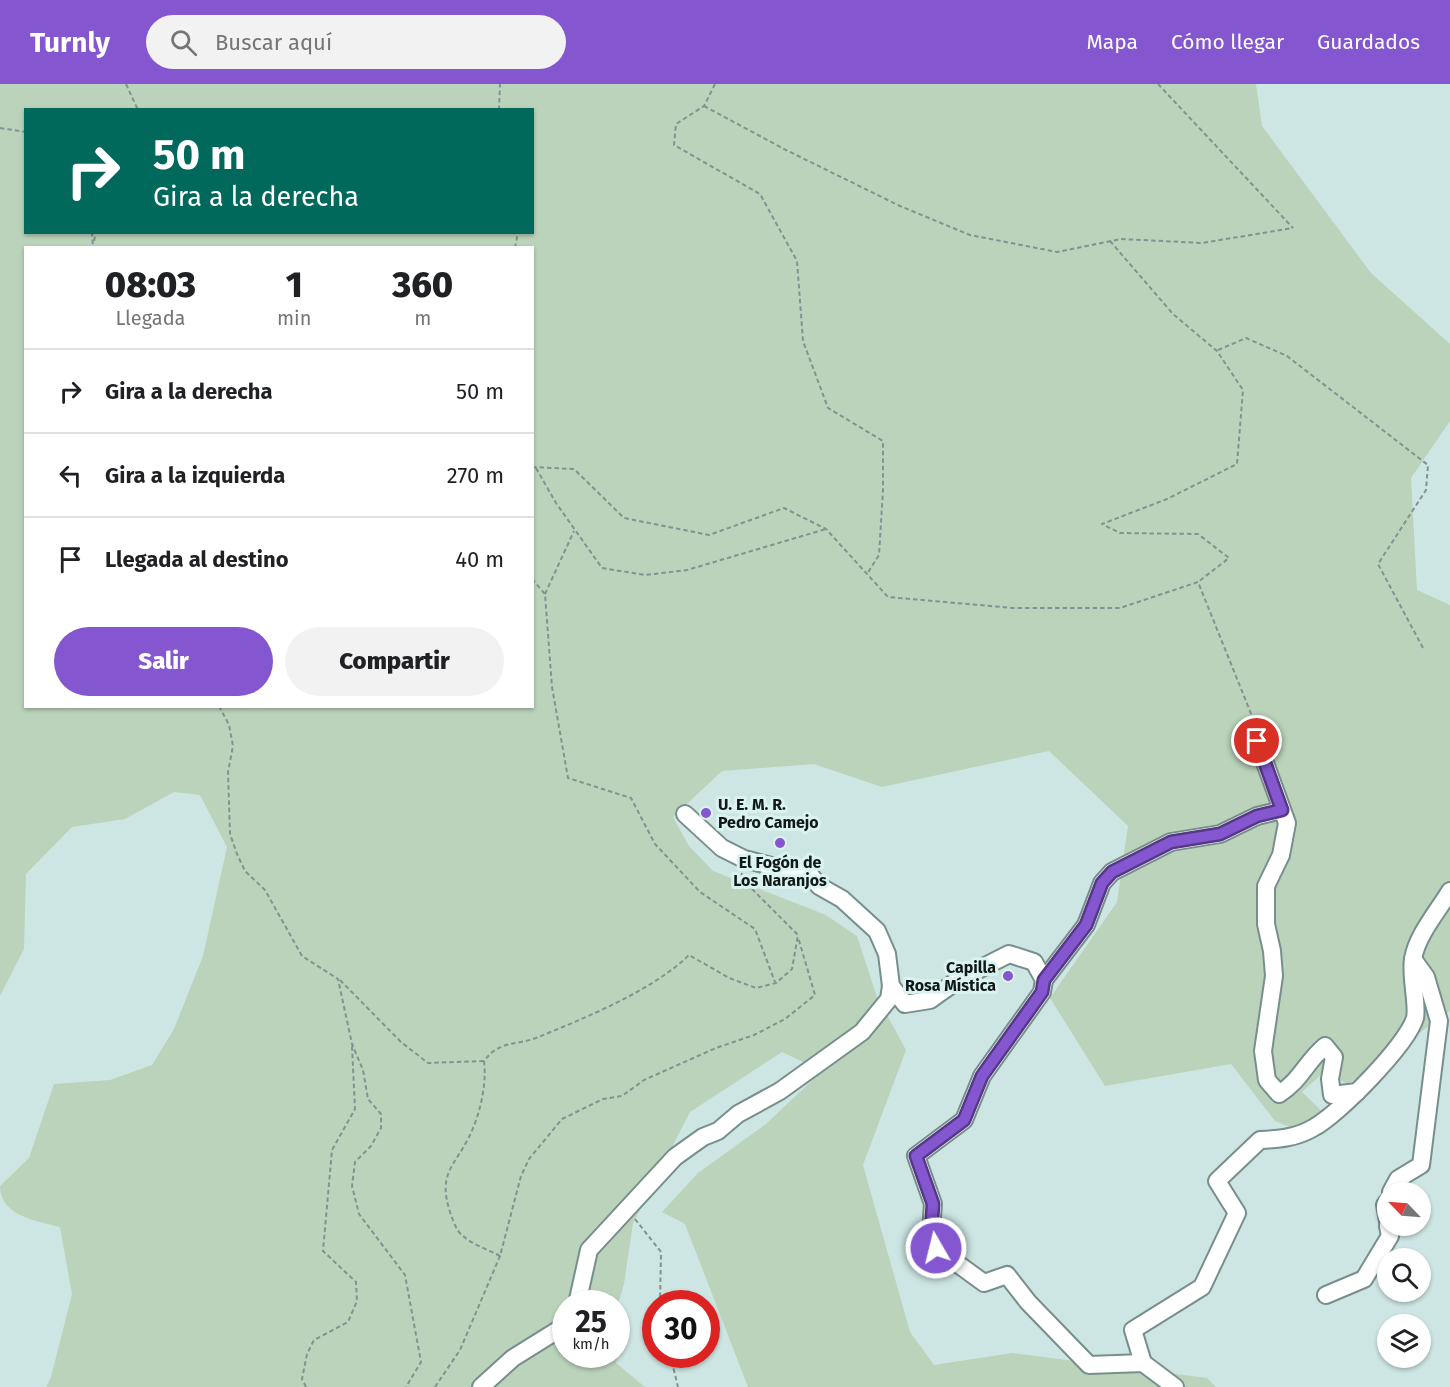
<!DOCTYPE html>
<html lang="es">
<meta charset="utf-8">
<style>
body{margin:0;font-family:"Fira Sans",sans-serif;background:#f2f2f2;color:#202124;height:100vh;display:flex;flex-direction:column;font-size:22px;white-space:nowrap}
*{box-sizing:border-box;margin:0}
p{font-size:20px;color:#757577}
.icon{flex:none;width:33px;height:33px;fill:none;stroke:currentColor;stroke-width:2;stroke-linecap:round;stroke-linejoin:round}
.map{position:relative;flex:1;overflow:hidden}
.details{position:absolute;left:24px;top:162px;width:510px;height:462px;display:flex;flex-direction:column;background:#fff;border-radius:0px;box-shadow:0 2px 4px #0004}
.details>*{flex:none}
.hud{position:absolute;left:24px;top:24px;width:510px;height:126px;border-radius:0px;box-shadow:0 2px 4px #0004;background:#00695c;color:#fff;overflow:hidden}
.needle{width:39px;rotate:295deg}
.tools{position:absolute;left:1377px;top:1098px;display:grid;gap:12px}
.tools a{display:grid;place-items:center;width:54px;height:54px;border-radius:50%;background:#fff;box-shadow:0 2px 4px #0004;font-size:30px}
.speed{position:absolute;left:552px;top:1206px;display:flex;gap:12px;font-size:30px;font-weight:700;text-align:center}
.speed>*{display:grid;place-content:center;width:78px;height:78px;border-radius:50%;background:#fff;box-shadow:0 2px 4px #0004;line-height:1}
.speed small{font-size:15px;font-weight:400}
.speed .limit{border:9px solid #d22;background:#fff;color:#111}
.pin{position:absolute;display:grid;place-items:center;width:51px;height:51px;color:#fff;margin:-26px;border:3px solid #fff;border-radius:50%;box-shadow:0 2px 6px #0007}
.me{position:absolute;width:66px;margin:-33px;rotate:352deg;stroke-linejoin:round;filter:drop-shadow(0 0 4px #0008)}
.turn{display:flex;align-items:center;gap:21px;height:126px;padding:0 30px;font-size:27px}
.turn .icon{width:78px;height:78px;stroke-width:2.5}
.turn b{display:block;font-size:42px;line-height:51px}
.eta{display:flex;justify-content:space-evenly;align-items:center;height:102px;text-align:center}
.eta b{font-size:36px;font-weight:800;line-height:42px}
.button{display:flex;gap:12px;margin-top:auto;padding:12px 30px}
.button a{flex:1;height:69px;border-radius:36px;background:#8456cf;color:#fff;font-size:24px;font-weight:800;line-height:69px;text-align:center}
.button a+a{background:#f2f2f2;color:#202124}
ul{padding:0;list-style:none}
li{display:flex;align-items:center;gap:18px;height:84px;padding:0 30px;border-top:2px solid #e0e0e0}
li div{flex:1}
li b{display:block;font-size:22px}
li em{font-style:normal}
header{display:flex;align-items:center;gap:36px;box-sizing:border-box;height:84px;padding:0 30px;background:#8456cf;color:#fff}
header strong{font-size:28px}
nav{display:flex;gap:33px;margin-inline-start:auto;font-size:21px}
.search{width:420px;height:54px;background:#f2f2f2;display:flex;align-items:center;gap:15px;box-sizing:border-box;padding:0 21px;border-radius:33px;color:#757577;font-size:22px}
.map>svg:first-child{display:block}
.green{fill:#bbd3ba;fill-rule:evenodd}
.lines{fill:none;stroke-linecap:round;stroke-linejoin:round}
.minor-casing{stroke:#778f8c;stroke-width:20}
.path{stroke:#819391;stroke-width:2;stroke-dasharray:4.5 3;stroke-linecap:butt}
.minor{stroke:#fff;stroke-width:16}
.route-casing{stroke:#563887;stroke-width:15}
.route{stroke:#8456cf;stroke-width:10}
.poi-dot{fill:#8456cf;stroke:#daf3f0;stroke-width:2}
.labels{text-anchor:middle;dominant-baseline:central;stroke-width:6;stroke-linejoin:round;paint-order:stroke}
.poi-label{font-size:16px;font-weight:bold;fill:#101918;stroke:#daf3f0;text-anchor:start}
</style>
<header>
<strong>Turnly</strong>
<div class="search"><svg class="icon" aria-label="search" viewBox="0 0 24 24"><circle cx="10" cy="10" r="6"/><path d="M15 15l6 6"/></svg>Buscar aquí</div>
<nav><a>Mapa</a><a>Cómo llegar</a><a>Guardados</a></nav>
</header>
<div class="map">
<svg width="1450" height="1303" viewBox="0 0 1450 1303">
<rect width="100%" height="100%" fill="#cde6e3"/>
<path class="green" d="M0,0H1256L1262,42L1371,189L1450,260V337L1411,394L1417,506L1450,521V927L1348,1000L1324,988L1302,1008L1335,1040L1315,1053L1275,1037L1231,980L1105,1002L1050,914L1117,818L1128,742L1049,667L882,703L814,680L722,687L673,733L689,762L713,787L826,831L857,852L877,913L906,966L863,1081L910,1248L934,1281L1012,1269L1207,1294L1216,1303H748L685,1140L662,1128L698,1089L766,1040L822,987L782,968L690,1028L633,1139L624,1200L617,1223L622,1246L616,1279L645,1303H46L51,1293L72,1210L60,1143C37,1137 0,1132 0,1102L29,1074L54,1000L110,996L152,981L174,945L203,872L227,763L200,711L174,708L125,735L72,743L26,790L24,865L0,912ZM26,26H532V148H26ZM26,164H532V622H26ZM566,1220H616V1270H566Z"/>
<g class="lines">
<g class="minor-casing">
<g id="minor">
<path d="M1257,646V657L1287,739L1281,771L1266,802V840L1272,867L1274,892L1263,967L1267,996L1279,1010C1302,995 1305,979 1325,962L1334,973L1330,995L1332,1011L1357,1008"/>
<polyline points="685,730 722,764 744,775 811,792 819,802 842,815 877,847 887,870 891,902 905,920 930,916 958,896 1009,870 1034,878 1044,896 1042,908 982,992 964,1036 916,1072 933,1120 931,1146 936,1164 984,1199 1007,1191 1028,1218 1089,1281 1143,1279 1175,1303"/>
<polyline points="1044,896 1086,841 1102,799 1112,788 1171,758 1220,750 1257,732 1282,726"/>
<polyline points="1391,1108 1398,1095 1421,1081 1439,937 1426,893 1413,875"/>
<polyline points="1388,1117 1385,1121 1388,1137"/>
<polyline points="1326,1211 1364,1195 1390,1152 1388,1142"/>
<polyline points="577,1220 589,1166 675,1073 703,1053 718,1047 738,1030 780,1007 862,948 889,915 891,902"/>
<path d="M1143,1279L1133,1246L1202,1203L1237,1129L1217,1097L1260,1056C1279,1055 1296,1054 1313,1044C1338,1031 1407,961 1415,934C1418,921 1410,891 1413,875C1417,851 1438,827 1450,807"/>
<polyline points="481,1303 513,1274 566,1241"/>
</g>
</g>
<g class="path">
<polyline points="126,0 138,26"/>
<polyline points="715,0 704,22 676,40 674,61 760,110 797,177 803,257 828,324 883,357 883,406 879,471 867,490"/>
<polyline points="1158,0 1293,144"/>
<polyline points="704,22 786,66 900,122 970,151 1057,168 1121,155 1202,159 1293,144"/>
<polyline points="499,26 500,0"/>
<polyline points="0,44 26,48"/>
<polyline points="92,148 93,164"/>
<polyline points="94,157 96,148"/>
<polyline points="1110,157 1173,230 1217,267 1243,306 1237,380 1167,415 1102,440 1120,449 1198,450 1229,474 1198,498"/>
<polyline points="515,164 518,148"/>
<polyline points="1218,266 1246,254 1287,272 1428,381 1426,406 1378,480 1423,564"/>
<polyline points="532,383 574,385 624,434 709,451 784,424 826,445 888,513 1013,524 1120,524 1198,498 1252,632"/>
<polyline points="536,384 556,419 602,484 645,491 687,486 826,445"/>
<polyline points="532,495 545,510 552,603 568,694 631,714 655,760 700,808 755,845 775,898"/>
<polyline points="545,510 574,447"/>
<polyline points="219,622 229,641 233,662 228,688 230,750 237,770 245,787 265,806 302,872 338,895 352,960 363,986 368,1015 381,1030 381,1044 371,1062 355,1078 352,1102 359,1130 405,1191 421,1278 406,1303"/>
<polyline points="340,896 401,958 428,979 484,977"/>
<polyline points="635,1135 661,1168 660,1220"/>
<path d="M500,1172C489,1166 473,1161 463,1152C456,1147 453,1136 450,1128C438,1090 453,1084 469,1053C480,1031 487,1000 484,977C500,956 514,962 536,954C585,934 652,907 689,871L729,894L756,904L776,899L792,885L798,851L741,794L742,789"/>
<polyline points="670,1270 678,1303"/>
<polyline points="306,1303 302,1295 307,1270 314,1256 348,1238 357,1217 356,1198 323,1167 332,1066 355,1025 352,962"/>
<polyline points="435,1303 460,1266 500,1172 521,1092 529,1075 562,1035 603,1015 622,1012 644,996 716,964 754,951 785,935 815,911 798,853"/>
</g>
<use href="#minor" class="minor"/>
</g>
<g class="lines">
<g class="route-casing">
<polyline id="route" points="936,1164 931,1146 933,1120 916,1072 964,1036 982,992 1042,908 1044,896 1086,841 1102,799 1112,788 1171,758 1220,750 1257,732 1282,726 1257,657"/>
</g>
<use href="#route" class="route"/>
</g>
<g class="poi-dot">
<circle cx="706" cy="729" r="6"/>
<circle cx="780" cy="759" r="6"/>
<circle cx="1008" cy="892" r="6"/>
</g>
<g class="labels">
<g class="poi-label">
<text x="718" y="720">U. E. M. R.<tspan x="718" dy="18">Pedro Camejo</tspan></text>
<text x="780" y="778" text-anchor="middle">El Fogón de<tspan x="780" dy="18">Los Naranjos</tspan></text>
<text x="996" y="883" text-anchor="end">Capilla<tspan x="996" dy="18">Rosa Mística</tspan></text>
</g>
</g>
</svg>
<div class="tools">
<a><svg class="needle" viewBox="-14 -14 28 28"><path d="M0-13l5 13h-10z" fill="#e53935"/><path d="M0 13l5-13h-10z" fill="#757577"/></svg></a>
<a><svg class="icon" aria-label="search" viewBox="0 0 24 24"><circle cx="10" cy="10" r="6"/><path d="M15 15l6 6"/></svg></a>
<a><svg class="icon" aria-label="layers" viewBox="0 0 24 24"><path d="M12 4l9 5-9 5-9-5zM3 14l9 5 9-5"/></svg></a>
</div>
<div class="speed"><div>25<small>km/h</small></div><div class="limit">30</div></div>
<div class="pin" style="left:1257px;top:657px;background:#d93025"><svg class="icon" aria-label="arrive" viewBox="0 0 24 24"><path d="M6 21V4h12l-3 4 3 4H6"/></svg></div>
<svg class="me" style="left:936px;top:1164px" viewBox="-20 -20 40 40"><circle r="17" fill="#8456cf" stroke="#fff" stroke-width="3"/><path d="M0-11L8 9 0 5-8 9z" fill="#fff"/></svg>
<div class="hud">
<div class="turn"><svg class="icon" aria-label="right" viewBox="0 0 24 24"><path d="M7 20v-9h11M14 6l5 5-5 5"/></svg><div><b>50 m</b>Gira a la derecha</div></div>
</div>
<section class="details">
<div class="eta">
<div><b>08:03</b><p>Llegada</p></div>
<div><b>1</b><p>min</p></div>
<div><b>360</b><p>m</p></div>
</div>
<ul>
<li><svg class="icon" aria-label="right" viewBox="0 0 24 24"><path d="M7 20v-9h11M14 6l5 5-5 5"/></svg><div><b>Gira a la derecha</b></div><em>50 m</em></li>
<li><svg class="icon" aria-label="left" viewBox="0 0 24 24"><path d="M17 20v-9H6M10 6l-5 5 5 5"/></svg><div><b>Gira a la izquierda</b></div><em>270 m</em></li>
<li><svg class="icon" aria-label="arrive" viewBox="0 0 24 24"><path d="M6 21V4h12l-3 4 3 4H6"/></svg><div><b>Llegada al destino</b></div><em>40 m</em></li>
</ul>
<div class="button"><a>Salir</a><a>Compartir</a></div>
</section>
</div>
